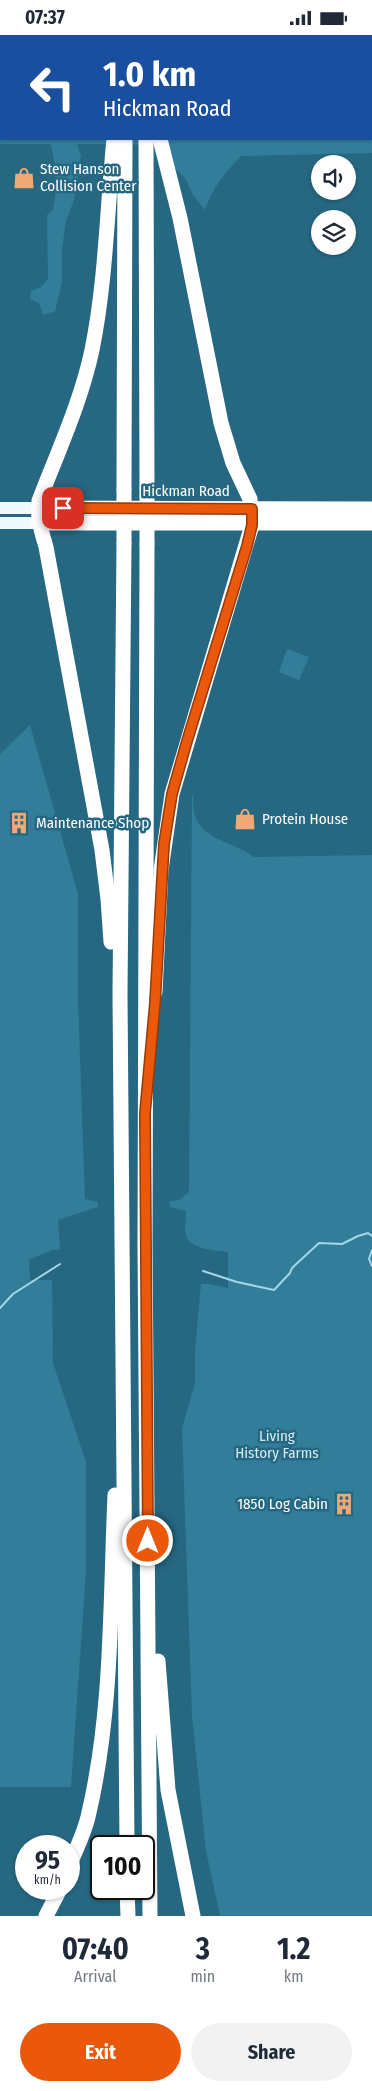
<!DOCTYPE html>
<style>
body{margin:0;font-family:"Fira Sans Condensed",sans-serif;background:#f2f2f3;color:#1f2937;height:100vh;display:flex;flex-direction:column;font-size:19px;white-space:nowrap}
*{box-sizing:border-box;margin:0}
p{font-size:16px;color:#747a83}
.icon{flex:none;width:28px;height:28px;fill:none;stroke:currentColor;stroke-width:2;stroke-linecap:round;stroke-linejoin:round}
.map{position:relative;height:1881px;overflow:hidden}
.drawer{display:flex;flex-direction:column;background:#fff;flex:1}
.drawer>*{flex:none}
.top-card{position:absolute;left:0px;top:0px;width:372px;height:105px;box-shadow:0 1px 4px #0004;background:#1a4fa0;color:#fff;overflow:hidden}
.tools{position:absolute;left:311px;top:120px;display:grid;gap:10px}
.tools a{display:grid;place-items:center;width:45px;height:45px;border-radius:50%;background:#fff;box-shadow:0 1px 4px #0004;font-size:25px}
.speed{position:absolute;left:15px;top:1800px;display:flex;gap:10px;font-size:25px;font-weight:700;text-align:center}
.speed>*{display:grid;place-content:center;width:65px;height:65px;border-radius:50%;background:#fff;box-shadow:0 1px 4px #0004;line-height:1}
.speed small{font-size:12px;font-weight:400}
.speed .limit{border:2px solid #111;border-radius:8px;background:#fff;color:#111}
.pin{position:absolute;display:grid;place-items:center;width:42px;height:42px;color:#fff;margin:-21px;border-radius:10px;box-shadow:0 2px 8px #0006}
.me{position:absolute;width:55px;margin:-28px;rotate:0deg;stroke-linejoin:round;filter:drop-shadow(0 0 4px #0008)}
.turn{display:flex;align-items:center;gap:18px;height:105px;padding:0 20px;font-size:22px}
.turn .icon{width:65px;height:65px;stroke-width:2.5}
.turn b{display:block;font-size:35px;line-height:42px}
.eta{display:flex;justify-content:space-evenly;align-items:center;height:85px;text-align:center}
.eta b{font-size:30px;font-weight:700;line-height:35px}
.primary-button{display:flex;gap:10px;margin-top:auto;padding:10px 20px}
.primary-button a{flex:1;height:58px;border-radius:30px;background:#ea580c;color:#fff;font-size:20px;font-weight:700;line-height:58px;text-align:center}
.primary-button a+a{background:#f2f2f3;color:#1f2937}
.status{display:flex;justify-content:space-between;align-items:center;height:35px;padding:0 25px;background:#fff;direction:ltr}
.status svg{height:14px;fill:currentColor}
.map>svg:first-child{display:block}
.green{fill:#317d9a}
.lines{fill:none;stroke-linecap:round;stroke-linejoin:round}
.stream{stroke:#a3d6e7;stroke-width:2}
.primary{stroke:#f0f9fd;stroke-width:12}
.highway{stroke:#fff;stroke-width:15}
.highway-bridge{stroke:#fff;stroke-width:15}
.route-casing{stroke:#983908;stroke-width:12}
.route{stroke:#ea580c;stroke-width:9}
.labels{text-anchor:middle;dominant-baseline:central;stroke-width:5;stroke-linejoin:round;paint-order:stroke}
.poi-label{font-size:15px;fill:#fff;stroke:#266882;text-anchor:start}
.street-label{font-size:15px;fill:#fff;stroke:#266882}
.park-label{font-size:15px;fill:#d2ecf5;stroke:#266882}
</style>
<div class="status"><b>07:37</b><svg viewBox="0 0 49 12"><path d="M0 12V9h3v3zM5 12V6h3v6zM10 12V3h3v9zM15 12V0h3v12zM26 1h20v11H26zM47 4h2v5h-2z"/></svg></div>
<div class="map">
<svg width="372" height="1881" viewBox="0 0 372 1881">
<rect width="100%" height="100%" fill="#266882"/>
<g class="green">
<path d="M0,0L98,1H1V104H371V1H168L372,0V118L241,121C224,139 213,152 205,175L193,160L185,143L166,125L167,110L77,109L81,121L74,165L66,186L62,214V247L55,276L43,280L39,268L30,264L31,256L41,252L48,244L47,180C49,178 52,176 53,174C57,162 56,121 50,109H0Z"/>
<polygon points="287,614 309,622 299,645 279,637"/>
<polygon points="30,690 78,859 78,965 85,1164 98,1167 98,1172 58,1185 60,1215 52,1215 29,1225 30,1245 52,1245 53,1328 86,1427 86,1537 71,1752 0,1752 0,719"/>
<path d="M194,757C187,805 226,802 254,822L372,820V1881H220L206,1816L192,1681L182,1393L195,1348V1314L201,1249H208L228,1253V1217C217,1216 189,1214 186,1200C184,1193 186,1183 186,1176L170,1172L169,1167L179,1165L189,1157L192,762Z"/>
</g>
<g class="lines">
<g class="stream">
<polyline points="6,0 7,1"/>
<polyline points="282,1 282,0"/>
<polyline points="372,1215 369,1224 372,1231"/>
<polyline points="203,1236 237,1247 274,1255 290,1238 292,1233 319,1208 342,1209 358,1201 368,1198 372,1201"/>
<polyline points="0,1273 13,1259 60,1229"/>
</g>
<g class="primary">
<polyline points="0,473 38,473"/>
<polyline points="0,488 38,488"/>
</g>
<g class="highway">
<polyline points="125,1 125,0"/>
<polyline points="149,1 149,0"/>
<polyline points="146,104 147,453"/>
<polyline points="124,454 125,104"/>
<polyline points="38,473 372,474"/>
<polyline points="38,488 372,488"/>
<polyline points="124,508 120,959 127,1811"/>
<polyline points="147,509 145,1210 150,1881"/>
<path d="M111,907L108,864L102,815L46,512C41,495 37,483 39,466C58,416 81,367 92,315C106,246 107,174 114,104"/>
<polyline points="155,957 161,835 172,759 252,490 250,464 233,428 221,388 180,183 160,104"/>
<polyline points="158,1626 168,1755 193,1881"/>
<path d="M69,1832C75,1816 84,1799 88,1782C113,1677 110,1568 115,1460"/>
<polyline points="127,1854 128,1881"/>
<polyline points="46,1881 60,1854"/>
</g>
<g class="highway-bridge">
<polyline points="147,453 147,509"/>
<polyline points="124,508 124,454"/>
</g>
</g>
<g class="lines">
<g class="route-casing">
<polyline id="route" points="63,473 252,474 252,490 247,511 187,706 172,759 164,809 155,968 145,1078 148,1506"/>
</g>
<use href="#route" class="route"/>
</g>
<defs>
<g id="shop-bare" transform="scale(1.725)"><path d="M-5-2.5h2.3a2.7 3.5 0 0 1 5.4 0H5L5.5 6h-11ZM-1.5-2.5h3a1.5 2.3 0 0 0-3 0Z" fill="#f0a974" stroke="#266882" stroke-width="2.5" paint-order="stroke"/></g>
<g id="building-bare" transform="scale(1.725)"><path d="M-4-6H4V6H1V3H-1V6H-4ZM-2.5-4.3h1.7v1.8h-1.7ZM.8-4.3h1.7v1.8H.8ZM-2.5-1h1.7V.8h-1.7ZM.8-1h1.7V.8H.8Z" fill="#f0a974" stroke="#266882" stroke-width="2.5" paint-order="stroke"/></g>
</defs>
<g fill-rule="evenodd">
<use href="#shop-bare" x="24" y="143"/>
<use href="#shop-bare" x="245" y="784"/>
<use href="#building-bare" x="19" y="788"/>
<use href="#building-bare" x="344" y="1469"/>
</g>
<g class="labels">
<g class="poi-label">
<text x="40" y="134">Stew Hanson<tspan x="40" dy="17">Collision Center</tspan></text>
<text x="262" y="784">Protein House</text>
<text x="36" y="788">Maintenance Shop</text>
<text x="328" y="1469" text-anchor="end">1850 Log Cabin</text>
</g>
<g class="street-label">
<text x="186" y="456">Hickman Road</text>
</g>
<g class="park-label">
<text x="277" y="1401">Living<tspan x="277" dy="17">History Farms</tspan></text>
</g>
</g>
</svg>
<div class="tools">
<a><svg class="icon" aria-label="sound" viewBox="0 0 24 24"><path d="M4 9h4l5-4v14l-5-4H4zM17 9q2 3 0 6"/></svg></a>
<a><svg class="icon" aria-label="layers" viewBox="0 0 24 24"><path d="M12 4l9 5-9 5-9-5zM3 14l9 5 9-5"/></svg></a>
</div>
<div class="speed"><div>95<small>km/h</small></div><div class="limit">100</div></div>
<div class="pin" style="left:63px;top:473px;background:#d93025"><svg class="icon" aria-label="arrive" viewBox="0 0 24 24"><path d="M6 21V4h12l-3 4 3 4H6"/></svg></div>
<svg class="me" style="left:148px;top:1506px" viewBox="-20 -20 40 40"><circle r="17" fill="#ea580c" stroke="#fff" stroke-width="3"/><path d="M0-11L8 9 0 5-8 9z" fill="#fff"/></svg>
<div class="top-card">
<div class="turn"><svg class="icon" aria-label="left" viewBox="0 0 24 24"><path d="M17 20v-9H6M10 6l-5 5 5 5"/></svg><div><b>1.0 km</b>Hickman Road</div></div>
</div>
</div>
<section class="drawer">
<div class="eta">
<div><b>07:40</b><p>Arrival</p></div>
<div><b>3</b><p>min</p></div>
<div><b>1.2</b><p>km</p></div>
</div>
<div class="primary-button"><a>Exit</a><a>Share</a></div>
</section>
